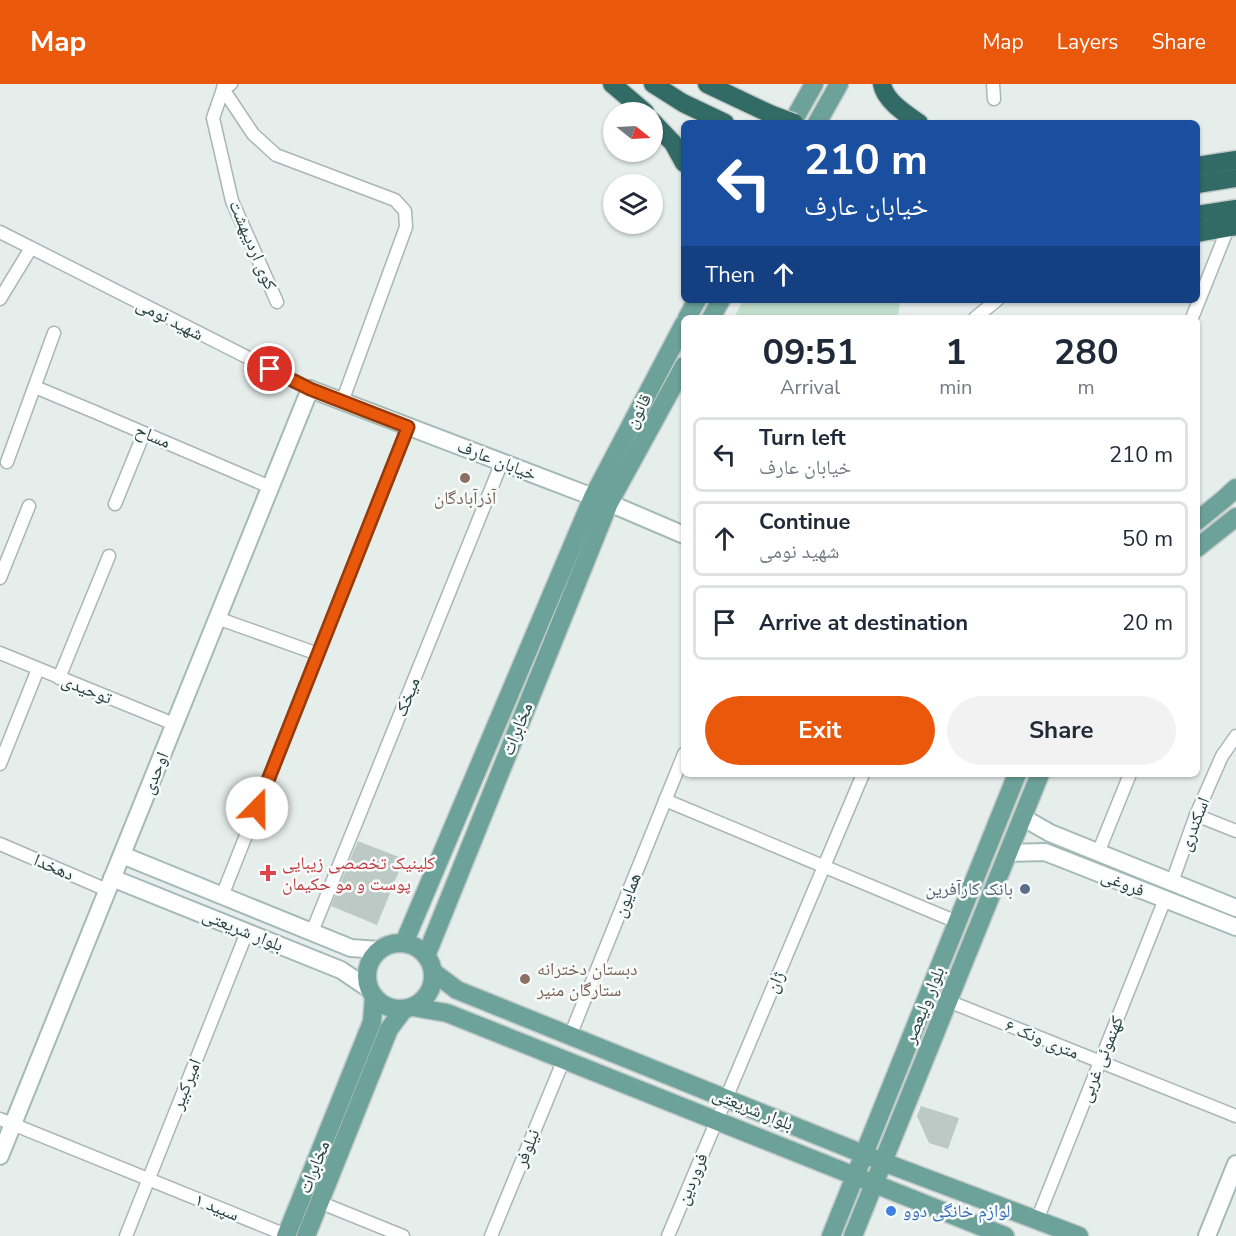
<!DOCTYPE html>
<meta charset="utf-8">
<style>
body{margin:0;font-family:"Nunito Sans","Noto Naskh Arabic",sans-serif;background:#f2f2f3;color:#1f2937;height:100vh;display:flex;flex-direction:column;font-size:22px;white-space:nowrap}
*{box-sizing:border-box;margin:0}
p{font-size:20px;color:#747a83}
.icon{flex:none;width:33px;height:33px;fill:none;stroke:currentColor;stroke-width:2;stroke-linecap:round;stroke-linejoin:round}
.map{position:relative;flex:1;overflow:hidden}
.panel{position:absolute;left:681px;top:231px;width:519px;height:462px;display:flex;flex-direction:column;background:#fff;border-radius:9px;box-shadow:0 2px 4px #0004}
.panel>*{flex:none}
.guide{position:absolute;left:681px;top:36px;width:519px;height:183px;border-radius:9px;box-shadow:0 2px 4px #0004;background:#1a4fa0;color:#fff;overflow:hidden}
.needle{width:39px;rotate:108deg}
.buttons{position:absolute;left:603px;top:18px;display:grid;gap:12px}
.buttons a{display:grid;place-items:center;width:60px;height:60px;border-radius:50%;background:#fff;box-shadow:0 2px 4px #0004;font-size:30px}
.pin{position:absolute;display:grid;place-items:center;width:51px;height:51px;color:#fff;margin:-26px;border:3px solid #fff;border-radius:50%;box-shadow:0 2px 6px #0007}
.me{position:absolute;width:66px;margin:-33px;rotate:22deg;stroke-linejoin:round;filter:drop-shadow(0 0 4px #0008)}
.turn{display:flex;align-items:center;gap:21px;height:126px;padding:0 24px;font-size:27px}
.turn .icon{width:78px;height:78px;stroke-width:2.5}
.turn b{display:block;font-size:42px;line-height:51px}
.then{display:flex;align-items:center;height:57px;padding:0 24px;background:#0003;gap:12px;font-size:22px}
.eta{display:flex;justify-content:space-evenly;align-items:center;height:102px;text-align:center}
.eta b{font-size:36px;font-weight:700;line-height:42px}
.button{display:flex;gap:12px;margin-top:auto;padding:12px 24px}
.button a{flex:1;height:69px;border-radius:36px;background:#ea580c;color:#fff;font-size:24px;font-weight:700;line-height:69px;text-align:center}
.button a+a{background:#f2f2f3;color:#1f2937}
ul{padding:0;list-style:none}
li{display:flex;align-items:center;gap:18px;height:75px;margin:0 12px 9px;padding:0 12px;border:3px solid #e0e1e3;border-radius:9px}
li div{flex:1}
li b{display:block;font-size:22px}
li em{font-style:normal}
header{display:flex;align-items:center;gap:36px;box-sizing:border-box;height:84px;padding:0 30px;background:#ea580c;color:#fff}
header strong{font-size:28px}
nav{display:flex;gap:33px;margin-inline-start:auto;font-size:21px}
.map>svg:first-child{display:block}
.green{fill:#c1decc}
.building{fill:#bcc9c5}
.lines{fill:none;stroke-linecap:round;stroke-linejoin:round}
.street-casing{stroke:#a9b6b4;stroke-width:15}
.secondary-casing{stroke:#a5bab5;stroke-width:20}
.primary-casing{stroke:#c2cac8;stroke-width:21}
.highway-casing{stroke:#c2cac8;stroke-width:21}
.street{stroke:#fff;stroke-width:12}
.secondary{stroke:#fff;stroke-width:16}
.primary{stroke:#6da29a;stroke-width:18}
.highway{stroke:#326b66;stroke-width:18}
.highway-bridge-casing{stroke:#c2cac8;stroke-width:21;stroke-linecap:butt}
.highway-bridge{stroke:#326b66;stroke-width:18}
.route-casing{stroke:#983908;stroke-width:15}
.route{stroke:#ea580c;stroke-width:10}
.education-dot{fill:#8d6e63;stroke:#f7fbf9;stroke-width:2}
.health-dot{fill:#e0444e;stroke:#f7fbf9;stroke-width:2}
.service-dot{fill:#5c6f8a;stroke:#f7fbf9;stroke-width:2}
.shop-dot{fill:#3f7fe0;stroke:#f7fbf9;stroke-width:2}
.labels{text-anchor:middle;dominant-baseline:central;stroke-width:5;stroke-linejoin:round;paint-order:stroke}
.street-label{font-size:18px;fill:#26403c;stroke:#f7fbf9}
.education-label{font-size:18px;fill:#785e54;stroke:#f7fbf9}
.health-label{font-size:18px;fill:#be3a42;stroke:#f7fbf9;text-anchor:start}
.service-label{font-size:18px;fill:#4e5e75;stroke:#f7fbf9;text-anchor:end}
.shop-label{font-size:18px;fill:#366cbe;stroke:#f7fbf9;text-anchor:start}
</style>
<header>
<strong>Map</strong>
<nav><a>Map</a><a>Layers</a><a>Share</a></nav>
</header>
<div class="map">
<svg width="1236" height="1152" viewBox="0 0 1236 1152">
<rect width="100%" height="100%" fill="#e6eeec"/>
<polygon class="green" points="743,216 900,216 898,234 734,234"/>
<g class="building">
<polygon points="358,757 404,775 377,841 331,822"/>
<polygon points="921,1022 959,1034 948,1065 929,1059 917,1032"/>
</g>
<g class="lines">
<g class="street-casing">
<g id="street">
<polyline points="224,0 223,5 213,34 232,117 277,218"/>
<polyline points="231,0 223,5 253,50 276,71 395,116 405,127 406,143 342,318"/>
<polyline points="993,0 994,15"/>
<polyline points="0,148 310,305"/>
<polyline points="0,215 31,164"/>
<polyline points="975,234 997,216"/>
<polyline points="1192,234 1228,144"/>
<polyline points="35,303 95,328 270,403"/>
<polyline points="7,378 54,249"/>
<polyline points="115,420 144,349"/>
<polyline points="0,494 29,422"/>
<polyline points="217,534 318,570"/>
<polyline points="0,569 174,640"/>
<polyline points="59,594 109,472"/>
<polyline points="0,680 38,585"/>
<polyline points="665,716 957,838"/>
<polyline points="1196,731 1236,747"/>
<polyline points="0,760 107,806"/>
<polyline points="1098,769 1130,690"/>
<polyline points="1172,798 1196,731 1222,672 1236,652"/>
<polyline points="222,812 408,343"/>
<polyline points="312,848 502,378"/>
<polyline points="948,917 1236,1032"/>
<polyline points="570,952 684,670"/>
<polyline points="0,1035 286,1151"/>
<polyline points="319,1118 403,1152"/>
<polyline points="1037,1136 1165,815"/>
<polyline points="126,1152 247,848"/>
<polyline points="491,1152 564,975"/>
<polyline points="668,1152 863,690"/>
</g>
</g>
<g class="secondary-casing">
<g id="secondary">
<polyline points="609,419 684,451"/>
<polyline points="1022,733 1050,749 1236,824"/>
<polyline points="1008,769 1045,768 1236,843"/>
<polyline points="122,771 351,864 379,866"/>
<polyline points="112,794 341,886 369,905"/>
<polyline points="0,1072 310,305 593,413"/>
<polyline points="1207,1152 1236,1080"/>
</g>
</g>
<g class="primary-casing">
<g id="primary">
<polyline points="792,39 814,0"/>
<polyline points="817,39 839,0"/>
<polyline points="687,234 697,216"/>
<polyline points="711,234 721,216"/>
<polyline points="1197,437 1224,415 1236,404"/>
<polyline points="1197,464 1236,433"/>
<polyline points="404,859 593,413 684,240"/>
<circle cx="400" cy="892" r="33"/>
<polyline points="426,872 609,419 684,282"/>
<polyline points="433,888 457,906 883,1078 1079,1152"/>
<polyline points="413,923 447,929 1005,1152"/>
<polyline points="286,1152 372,938 374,913"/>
<polyline points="306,1152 389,945 404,925"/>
<polyline points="831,1152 1017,690"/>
<polyline points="853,1152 1040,690"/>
</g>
</g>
<g class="highway-casing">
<g id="highway">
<polyline points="612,0 645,28"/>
<polyline points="653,0 683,19 725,39"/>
<polyline points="707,0 770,30"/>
<path d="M882,0C885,17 906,30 919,39"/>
<polyline points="652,37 673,59 684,79"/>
<polyline points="1197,82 1236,76"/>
<polyline points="1197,100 1236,94"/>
<polyline points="1197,131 1236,125"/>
<polyline points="1197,149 1236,142"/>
</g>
</g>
<use href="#street" class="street"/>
<use href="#secondary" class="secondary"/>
<use href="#primary" class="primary"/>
<use href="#highway" class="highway"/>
<g class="highway-bridge-casing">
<polyline id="highway-bridge" points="770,30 794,39"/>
</g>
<use href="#highway-bridge" class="highway-bridge"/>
</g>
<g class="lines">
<g class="route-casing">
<polyline id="route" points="257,724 408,343 310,305 270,285"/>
</g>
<use href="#route" class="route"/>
</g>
<g class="education-dot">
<circle cx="465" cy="394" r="6"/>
<circle cx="525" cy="895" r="6"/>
</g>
<path class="health-dot" d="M265 780h6v6h6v6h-6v6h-6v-6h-6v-6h6z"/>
<circle class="service-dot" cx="1025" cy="805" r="6"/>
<circle class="shop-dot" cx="891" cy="1127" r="6"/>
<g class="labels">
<g class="street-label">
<text transform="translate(253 161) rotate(67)">کوی اردیبهشت</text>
<text transform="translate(170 235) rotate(27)">شهید نومی</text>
<text transform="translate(638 327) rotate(-62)">قانون</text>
<text transform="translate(153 352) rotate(23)">مساح</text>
<text transform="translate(497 376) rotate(21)">خیابان عارف</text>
<text transform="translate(87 605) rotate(22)">توحیدی</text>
<text transform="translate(407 613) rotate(-68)">میخک</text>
<text transform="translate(517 645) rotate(-68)">مخابرات</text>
<text transform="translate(155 689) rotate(-68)">اوحدی</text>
<text transform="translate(1194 740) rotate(-69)">اسکندری</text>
<text transform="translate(54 783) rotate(23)">دهخدا</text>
<text transform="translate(1123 799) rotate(22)">فروغى</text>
<text transform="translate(627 811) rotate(-68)">همایون</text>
<text transform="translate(243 846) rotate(22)">بلوار شریعتى</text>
<text transform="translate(775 898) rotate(-67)">ژان</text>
<text transform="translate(924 921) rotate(-68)">بلوار ولیعصر</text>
<text transform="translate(1042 955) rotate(22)">۶ متری ونک</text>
<text transform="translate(1101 975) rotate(-68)">کهنموئی غربی</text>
<text transform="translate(186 1000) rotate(-68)">امیرکبیر</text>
<text transform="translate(753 1025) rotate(22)">بلوار شریعتى</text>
<text transform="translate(527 1064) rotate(-68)">نیلوفر</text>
<text transform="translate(314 1083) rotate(-68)">مخابرات</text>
<text transform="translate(692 1095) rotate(-67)">فروردین</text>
<text transform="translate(217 1123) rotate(22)">سپید ۱</text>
</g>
<g class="education-label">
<text x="465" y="414">آذرآبادگان</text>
<text x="537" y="885" text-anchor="start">دبستان دخترانه<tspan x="537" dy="21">ستارگان منیر</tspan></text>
</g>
<g class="health-label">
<text x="282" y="779">کلینیک تخصصی زیبایی<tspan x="282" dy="21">پوست و مو حکیمان</tspan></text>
</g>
<g class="service-label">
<text x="1013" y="805">بانک کارآفرین</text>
</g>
<g class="shop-label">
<text x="903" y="1127">لوازم خانگی دوو</text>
</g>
</g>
</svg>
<div class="buttons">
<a><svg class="needle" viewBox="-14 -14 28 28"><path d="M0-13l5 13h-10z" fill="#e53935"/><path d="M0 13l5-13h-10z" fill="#747a83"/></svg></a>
<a><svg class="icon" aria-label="layers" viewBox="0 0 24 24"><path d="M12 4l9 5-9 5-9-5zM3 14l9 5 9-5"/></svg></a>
</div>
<div class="pin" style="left:270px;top:285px;background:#d93025"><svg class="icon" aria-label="arrive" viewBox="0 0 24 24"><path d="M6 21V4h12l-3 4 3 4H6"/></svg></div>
<svg class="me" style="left:257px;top:724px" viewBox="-20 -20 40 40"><circle r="19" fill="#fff"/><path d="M0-13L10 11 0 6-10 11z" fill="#ea580c"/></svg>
<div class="guide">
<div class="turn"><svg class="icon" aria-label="left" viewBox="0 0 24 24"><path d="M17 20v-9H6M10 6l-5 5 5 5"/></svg><div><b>210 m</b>خیابان عارف</div></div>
<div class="then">Then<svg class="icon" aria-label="ahead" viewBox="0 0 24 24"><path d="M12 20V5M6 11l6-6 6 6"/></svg></div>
</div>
<section class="panel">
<div class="eta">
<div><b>09:51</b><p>Arrival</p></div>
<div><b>1</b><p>min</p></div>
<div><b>280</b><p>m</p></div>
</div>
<ul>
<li><svg class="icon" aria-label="left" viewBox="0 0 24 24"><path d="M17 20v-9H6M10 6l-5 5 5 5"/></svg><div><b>Turn left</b><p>خیابان عارف</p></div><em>210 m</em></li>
<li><svg class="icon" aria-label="ahead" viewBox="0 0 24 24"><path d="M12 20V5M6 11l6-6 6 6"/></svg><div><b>Continue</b><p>شهید نومی</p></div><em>50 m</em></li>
<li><svg class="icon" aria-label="arrive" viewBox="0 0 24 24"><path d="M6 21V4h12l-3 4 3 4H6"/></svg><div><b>Arrive at destination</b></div><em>20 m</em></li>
</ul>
<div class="button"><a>Exit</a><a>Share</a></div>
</section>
</div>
